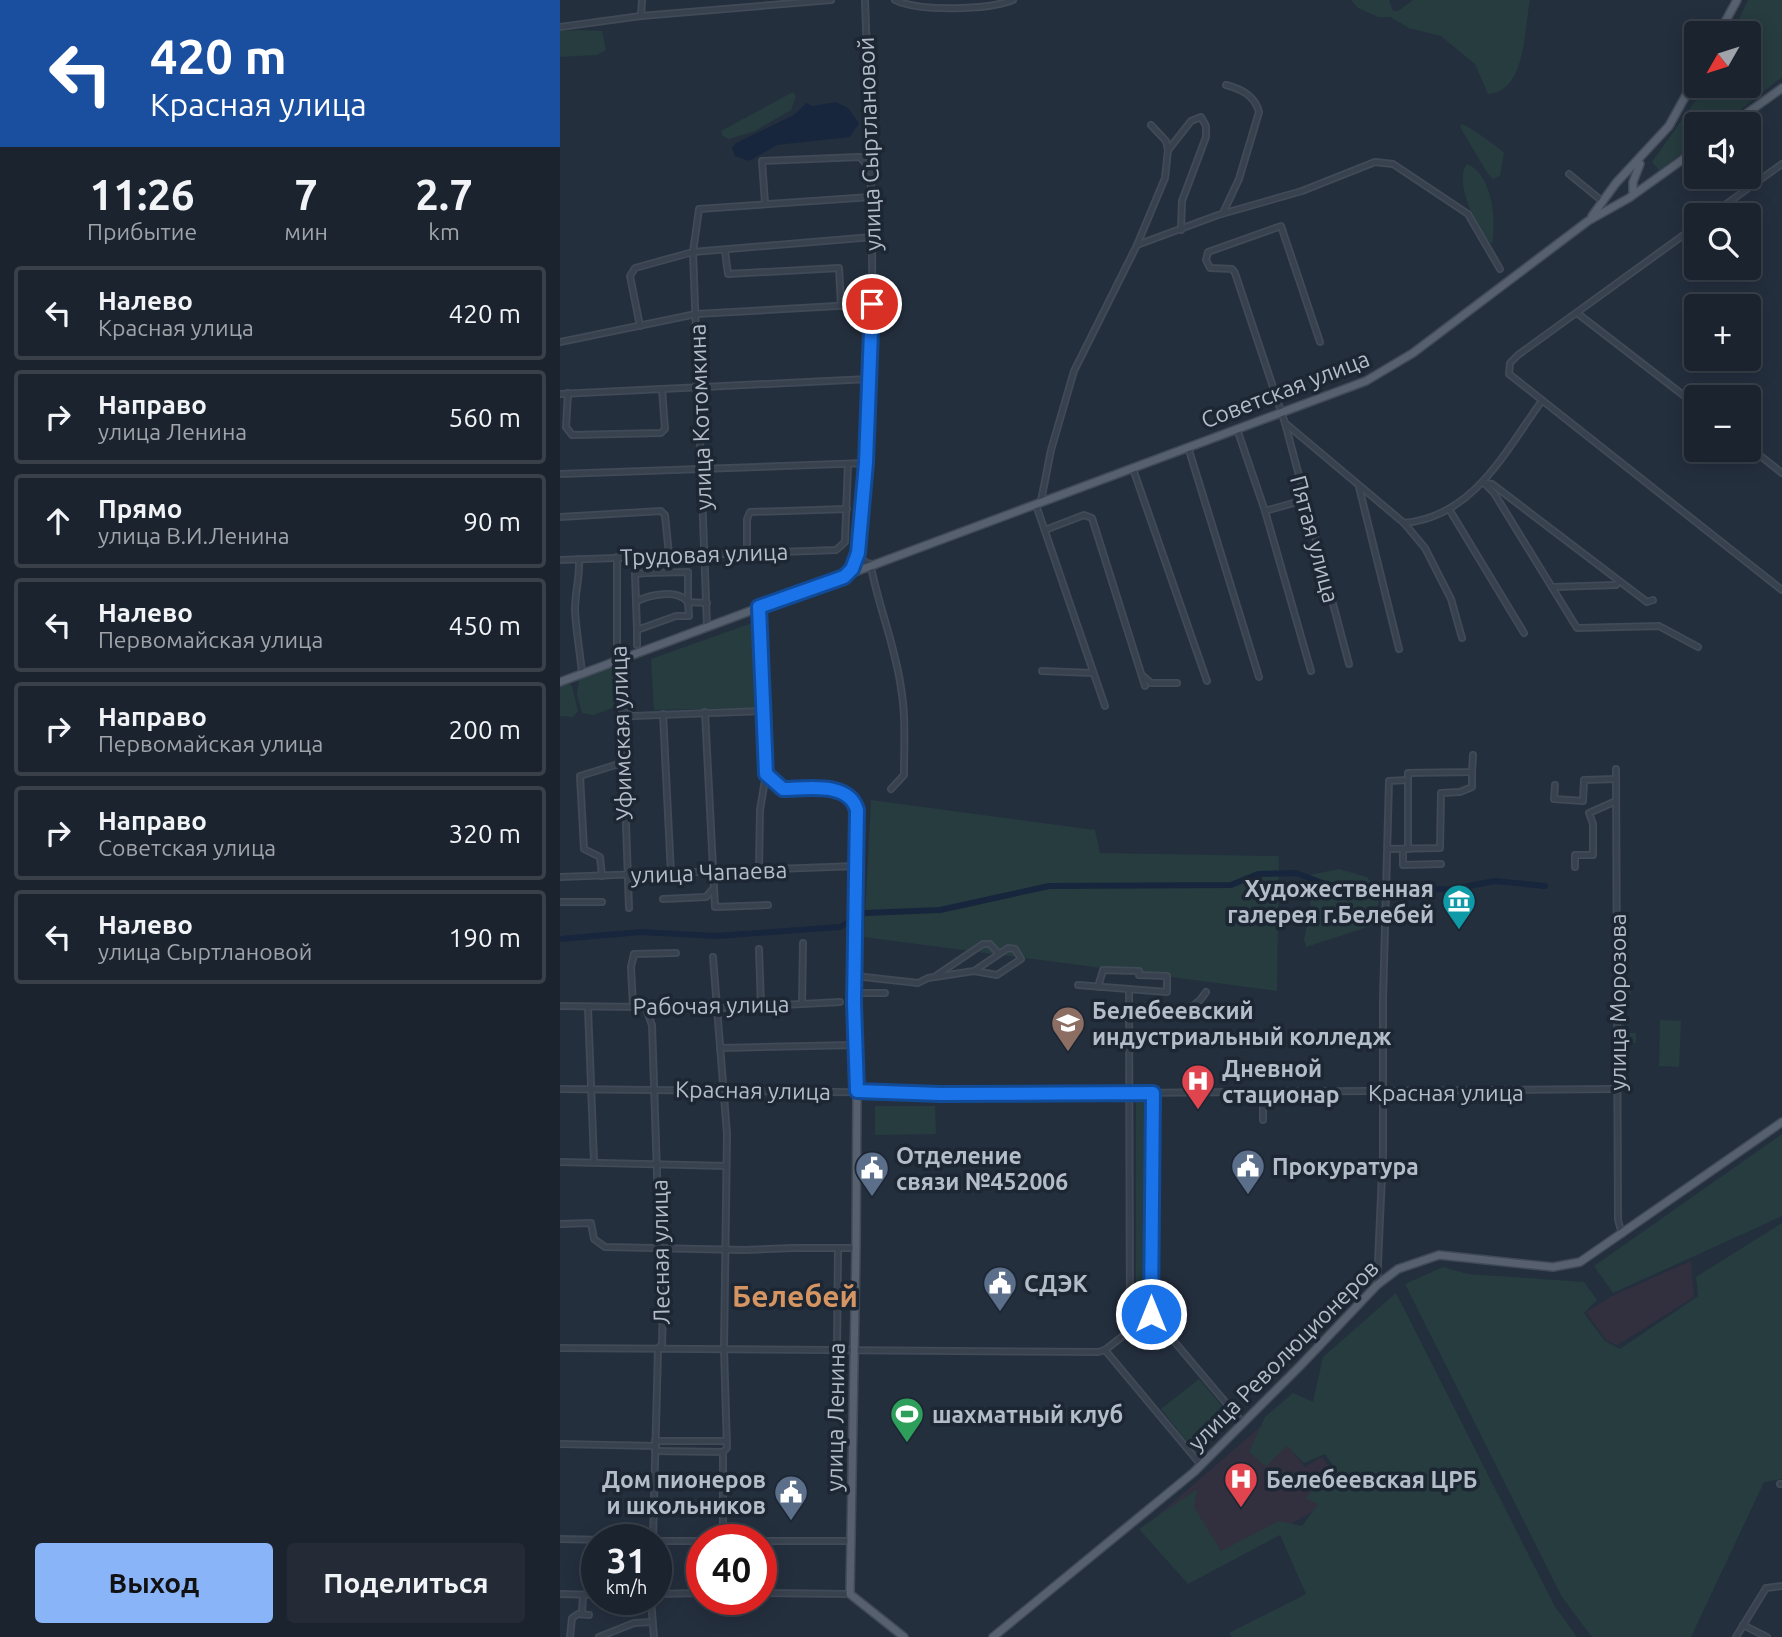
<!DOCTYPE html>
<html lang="ru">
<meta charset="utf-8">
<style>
body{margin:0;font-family:Ubuntu,sans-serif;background:#242b36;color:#f1f3f6;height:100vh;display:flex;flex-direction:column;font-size:26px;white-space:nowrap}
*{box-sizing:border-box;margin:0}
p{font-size:23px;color:#a0a4aa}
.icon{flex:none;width:38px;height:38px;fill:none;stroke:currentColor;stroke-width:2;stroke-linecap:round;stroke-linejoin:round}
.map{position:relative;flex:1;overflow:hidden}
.side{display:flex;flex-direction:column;background:#1b232e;width:560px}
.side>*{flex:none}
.hud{background:#1a4fa0;color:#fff;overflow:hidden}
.needle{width:46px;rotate:231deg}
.buttons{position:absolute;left:1124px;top:21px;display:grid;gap:14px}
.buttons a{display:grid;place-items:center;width:77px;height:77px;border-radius:7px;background:#1b232e;box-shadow:0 4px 18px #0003,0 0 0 2px #39404a;font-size:35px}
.speed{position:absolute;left:21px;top:1524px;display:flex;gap:14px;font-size:35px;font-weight:700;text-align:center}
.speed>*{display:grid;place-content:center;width:91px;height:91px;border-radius:50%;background:#1b232e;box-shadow:0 4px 18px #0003,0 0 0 2px #39404a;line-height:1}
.speed small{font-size:18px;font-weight:400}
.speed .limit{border:10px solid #d22;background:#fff;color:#111}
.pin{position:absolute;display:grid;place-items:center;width:60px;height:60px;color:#fff;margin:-30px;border:4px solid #fff;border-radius:50%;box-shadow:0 2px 7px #0007}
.me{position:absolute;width:77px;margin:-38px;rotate:0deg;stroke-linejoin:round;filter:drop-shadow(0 0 5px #0008)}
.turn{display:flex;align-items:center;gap:24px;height:147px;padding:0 35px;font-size:32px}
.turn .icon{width:91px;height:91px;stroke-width:2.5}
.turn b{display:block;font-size:49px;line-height:60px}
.eta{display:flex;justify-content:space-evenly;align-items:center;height:119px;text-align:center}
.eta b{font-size:42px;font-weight:700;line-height:49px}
.cta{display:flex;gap:14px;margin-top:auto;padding:14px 35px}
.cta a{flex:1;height:80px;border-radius:7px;background:#8ab4f8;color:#111;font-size:28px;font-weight:700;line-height:80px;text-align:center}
.cta a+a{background:#242b36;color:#f1f3f6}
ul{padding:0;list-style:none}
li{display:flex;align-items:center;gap:21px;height:94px;margin:0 14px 10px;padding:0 21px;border:4px solid #39404a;border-radius:7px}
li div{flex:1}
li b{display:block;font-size:26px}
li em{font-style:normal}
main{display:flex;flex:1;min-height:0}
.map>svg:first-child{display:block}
.medical{fill:#32303f}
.green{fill:#263c3f}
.water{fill:#17263c}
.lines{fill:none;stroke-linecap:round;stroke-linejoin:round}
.river{stroke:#17263c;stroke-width:6}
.minor-casing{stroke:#414a57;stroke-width:8}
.major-casing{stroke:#414a57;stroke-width:10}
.minor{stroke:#38414e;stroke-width:4.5}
.major{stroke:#56606e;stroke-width:7}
.route-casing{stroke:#114b97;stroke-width:18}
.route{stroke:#1a73e8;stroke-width:12}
.labels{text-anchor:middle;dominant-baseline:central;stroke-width:7;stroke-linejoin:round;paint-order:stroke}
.street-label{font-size:23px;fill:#b4bcc9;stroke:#1d2633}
.poi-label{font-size:23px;font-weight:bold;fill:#b4bcc9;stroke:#1d2633;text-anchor:start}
.district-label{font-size:30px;font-weight:bold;fill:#d59563;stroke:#1d2633}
</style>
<main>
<section class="side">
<div class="hud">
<div class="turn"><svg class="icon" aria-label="left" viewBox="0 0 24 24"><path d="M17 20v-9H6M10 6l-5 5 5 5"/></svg><div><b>420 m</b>Красная улица</div></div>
</div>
<div class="eta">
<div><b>11:26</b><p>Прибытие</p></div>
<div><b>7</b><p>мин</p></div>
<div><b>2.7</b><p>km</p></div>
</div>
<ul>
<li><svg class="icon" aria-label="left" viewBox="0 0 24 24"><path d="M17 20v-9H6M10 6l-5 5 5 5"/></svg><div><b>Налево</b><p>Красная улица</p></div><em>420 m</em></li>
<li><svg class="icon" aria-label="right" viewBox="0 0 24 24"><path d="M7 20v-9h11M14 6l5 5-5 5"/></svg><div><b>Направо</b><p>улица Ленина</p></div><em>560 m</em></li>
<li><svg class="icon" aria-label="ahead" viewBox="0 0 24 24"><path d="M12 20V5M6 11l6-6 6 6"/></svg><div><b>Прямо</b><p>улица В.И.Ленина</p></div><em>90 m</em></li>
<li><svg class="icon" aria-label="left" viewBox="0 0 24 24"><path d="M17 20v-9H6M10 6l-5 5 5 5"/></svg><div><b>Налево</b><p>Первомайская улица</p></div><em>450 m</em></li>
<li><svg class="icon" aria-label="right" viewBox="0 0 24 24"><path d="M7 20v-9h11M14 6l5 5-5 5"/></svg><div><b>Направо</b><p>Первомайская улица</p></div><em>200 m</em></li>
<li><svg class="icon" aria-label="right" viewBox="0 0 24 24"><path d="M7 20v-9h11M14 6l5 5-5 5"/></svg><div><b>Направо</b><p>Советская улица</p></div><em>320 m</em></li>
<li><svg class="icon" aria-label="left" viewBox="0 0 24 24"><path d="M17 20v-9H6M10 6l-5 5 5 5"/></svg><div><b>Налево</b><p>улица Сыртлановой</p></div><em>190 m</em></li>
</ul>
<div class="cta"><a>Выход</a><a>Поделиться</a></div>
</section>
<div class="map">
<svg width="1222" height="1637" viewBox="0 0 1222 1637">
<rect width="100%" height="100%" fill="#242f3e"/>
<g class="medical">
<polygon points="1131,1261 1134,1297 1057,1345 1047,1341 1026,1312 1052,1296"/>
<polygon points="707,1421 745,1467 762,1457 788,1491 628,1583 582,1529"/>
</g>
<g class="green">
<path d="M791,0H829L833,11H838L853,0H970C964,30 966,92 928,94L915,64L881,36L849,28L830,17H818L798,8Z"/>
<polygon points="1188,0 1222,0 1222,77 1162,124 1136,124 1136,143 1099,170 1092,162 1146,86 1188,86 1188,33 1172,33"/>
<polygon points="18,30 42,31 46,50 37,55 0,57 0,31"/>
<polygon points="233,92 236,96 231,110 195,131 169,139 163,136 161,131"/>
<path d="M902,124C910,127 938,147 944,153L940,176L933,179L928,174L900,127Z"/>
<path d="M907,164C932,173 937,222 932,244C917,232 893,180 907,164Z"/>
<polygon points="192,623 195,708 94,710 91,659"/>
<path d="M51,666H54C59,678 62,694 57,706L34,715L22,713L17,695L19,679Z"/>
<polygon points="8,684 12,686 18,711 13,717 0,716 0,687"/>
<polygon points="311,800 535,830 540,853 719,856 717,991 304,937"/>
<polygon points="779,869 807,877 819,895 817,924 746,947 744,939 751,908 745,876"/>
<polygon points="1061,977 1067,977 1071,982 1071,994 1068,995 1068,1003 1064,1004 1064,1033 1076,1033 1076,1043 1060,1043"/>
<polygon points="1100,1020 1121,1021 1119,1067 1099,1066"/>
<polygon points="580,1096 586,1096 589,1101 589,1314 584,1319 579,1319 576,1314 576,1101"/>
<polygon points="315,1106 375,1106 376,1134 315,1135"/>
<polygon points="1222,1134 1222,1216 1053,1293 1034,1266"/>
<polygon points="1222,1223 1222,1479 1204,1482 1131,1637 1032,1637 1002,1597 845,1284 883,1267 908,1274 1024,1282 1037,1300 1024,1313 1045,1341 1060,1349 1138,1296 1136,1277"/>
<polygon points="836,1293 994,1605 1017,1637 672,1637 669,1633 746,1594 720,1535 628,1584 579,1529 637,1489 634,1507 661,1551 719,1521 742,1526 758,1504 745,1498 775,1469 765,1454 744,1463 727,1446 706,1466 689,1452 705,1417 733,1393 753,1402 763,1357"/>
<polygon points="639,1379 674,1420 638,1455 601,1409"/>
</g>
<polygon class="water" points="276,102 288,108 299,123 290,137 217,145 189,161 175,156 172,148 176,143 234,115 246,103 253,106"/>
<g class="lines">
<polyline class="river" points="0,939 81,932 156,936 280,927 305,913 380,910 489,886 671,885 698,874 736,873 765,884 796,890 893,889 935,881 985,886"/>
<g class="minor-casing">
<g id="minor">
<path d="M335,0C359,12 428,10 453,0"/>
<polyline points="81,16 82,0"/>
<polyline points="0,27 81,16 271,0"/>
<polyline points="609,149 631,121 641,117 646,126 646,137 622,201 621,230"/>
<polyline points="1009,174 1042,201"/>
<polyline points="205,203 202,161 300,157 309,167"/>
<path d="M663,213L679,179L699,112C695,96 682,89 666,85"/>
<polyline points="1151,215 1222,164"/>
<polyline points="1136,226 958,355 950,363 949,374 1222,590"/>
<polyline points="577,245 658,215 742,191 815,162 833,164 908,214 940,269"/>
<polyline points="165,251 168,274 279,268 281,306"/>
<polyline points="1017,313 1136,405"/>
<polyline points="80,326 70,276 75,268 133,252 312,237"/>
<polyline points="0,342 136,314 312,304"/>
<polyline points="760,342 721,226 648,252 646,260 650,268 672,269 675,273 725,423 789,664"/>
<polyline points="8,393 6,427 12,435 101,433 105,429 102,389"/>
<polyline points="0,394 309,379"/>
<polyline points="725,423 844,523 865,548 891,599 902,638"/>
<polyline points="677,429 705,511 751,671"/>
<polyline points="1188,446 1222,473"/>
<polyline points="628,447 699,677"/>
<polyline points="573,469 647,681"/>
<polyline points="0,474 306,463"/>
<polyline points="923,482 934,493 1017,628 1099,626 1138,647"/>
<polyline points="924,483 932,484 1087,602 1093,600"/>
<polyline points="799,487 839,649"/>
<polyline points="481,501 491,450 514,371 577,245 605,178 608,150 606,141 591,125"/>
<polyline points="476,505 545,706"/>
<polyline points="889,509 964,633"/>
<polyline points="705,511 744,500"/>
<polyline points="0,517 101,511 105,515 109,555"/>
<path d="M844,523C913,517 945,452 981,402"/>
<polyline points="485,530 524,515 532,518 585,686"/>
<polyline points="187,552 187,519 190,512 287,509"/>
<polyline points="298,553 306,563 313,564"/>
<polyline points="57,557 57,645 62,711 69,908"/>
<polyline points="85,557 86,573 75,574 77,630 116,616 129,616 128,602 147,603"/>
<path d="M19,559C20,577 15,592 15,610C16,631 20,652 22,673"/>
<polyline points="0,560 276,550 285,542 288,464"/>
<path d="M311,567C319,608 335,645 341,688C346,716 344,746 344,775L331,789"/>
<polyline points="86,573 128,572 128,602"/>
<path d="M288,573C303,559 299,526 302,507C319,339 311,169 305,0"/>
<polyline points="993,587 1056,585 1059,581"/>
<path d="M77,601C90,595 116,589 127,601"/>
<polyline points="147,626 133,252 139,209 311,197"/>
<polyline points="77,645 77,630"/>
<polyline points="482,671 533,673"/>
<polyline points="583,676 591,683 617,683"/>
<polyline points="62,711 73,716 203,711"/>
<polyline points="145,712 155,907 208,905"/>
<polyline points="103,714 111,874"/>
<polyline points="1056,769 1058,1220 1062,1234"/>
<polyline points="848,780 848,849"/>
<polyline points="995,785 994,799 1023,801 1024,780 1056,779"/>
<polyline points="828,849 880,848 881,793 900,792 912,787 912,772"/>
<polyline points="843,849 843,865 881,864"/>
<polyline points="1015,867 1015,855 1033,855 1033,824 1029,813 1056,801"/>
<polyline points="199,870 200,810 206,774"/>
<polyline points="42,876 40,857 24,849 20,776 62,763"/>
<polyline points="0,877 297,866"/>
<polyline points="103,899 146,897 153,889"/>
<polyline points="0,902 42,902"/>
<polyline points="199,949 201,1007"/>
<polyline points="153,957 167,1134 164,1349 167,1448 163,1452 163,1540"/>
<polyline points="377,975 423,944 430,944 438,953"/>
<polyline points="295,976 358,983 368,978 414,971 437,975 461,959 455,949 448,948 414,971"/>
<polyline points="518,985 607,992 607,976 579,975 579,971 543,970 538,987"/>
<polyline points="569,991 570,1330"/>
<polyline points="295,993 325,993"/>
<polyline points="242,1004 280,1002"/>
<polyline points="0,1006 158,1008 242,1004 243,943"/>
<polyline points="85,1006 92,1025 100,1262 104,1273 102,1344 98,1349 93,1540"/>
<polyline points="73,1007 71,967 74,954 116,953"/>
<polyline points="28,1008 34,1161"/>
<path d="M568,1015C596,1015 630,1019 646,992"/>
<polyline points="160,1048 294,1045"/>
<polyline points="0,1089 451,1094 1057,1089"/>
<polyline points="703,1120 703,1093"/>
<polyline points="0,1162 166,1166"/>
<polyline points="0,1224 31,1223 34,1239 45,1247 184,1250 232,1248"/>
<polyline points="235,1248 295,1248"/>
<polyline points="817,1284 823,1153 823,1000 829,781 848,780 848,773 912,772 913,755"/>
<polyline points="591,1314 593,1093"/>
<polyline points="591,1314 683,1423"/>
<polyline points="0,1348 538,1352 545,1350 591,1314"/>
<polyline points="277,1350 278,1249"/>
<polyline points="545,1350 641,1465"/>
<polyline points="95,1441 166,1441"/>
<polyline points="0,1444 96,1446"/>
<polyline points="95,1451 163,1452"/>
<polyline points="1220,1484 1222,1484"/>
<polyline points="0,1539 45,1540"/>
<polyline points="96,1541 142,1541"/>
<polyline points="201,1541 292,1541"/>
<polyline points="201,1593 289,1594"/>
<polyline points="0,1594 37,1595"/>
<polyline points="96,1594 142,1593"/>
<polyline points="91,1600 94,1637"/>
<polyline points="22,1613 23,1595"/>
<polyline points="1183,1625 1207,1637"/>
<polyline points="10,1637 12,1618 18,1614 29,1615"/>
<polyline points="39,1637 74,1623 92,1622"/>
<polyline points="1176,1637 1206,1588 1222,1586"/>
</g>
</g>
<g class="major-casing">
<g id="major">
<polyline points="1159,33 1177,0"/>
<polyline points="1172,124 1222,88"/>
<polyline points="1073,194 1073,182 1080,164"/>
<polyline points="1032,216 1056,183 1109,126 1136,77"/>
<path d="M199,607L206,774L223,789C247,789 288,781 297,810L294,1003L297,1091L296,1248L290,1594L344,1637"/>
<polyline points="0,682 806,381 853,353 1028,221 1069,198 1136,150"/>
<polyline points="433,1637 634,1472 740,1366 817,1285 838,1269 879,1255 993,1267 1020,1262 1222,1122"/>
</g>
</g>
<use href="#minor" class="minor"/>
<use href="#major" class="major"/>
</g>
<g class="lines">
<g class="route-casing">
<path id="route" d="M312,304L306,463L298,553L292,569L284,577L199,607L206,774L223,789C247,789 289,781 297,810L294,1003L297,1091L380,1094L593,1093L591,1314"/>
</g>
<use href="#route" class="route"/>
</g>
<defs>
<g id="museum-pin" transform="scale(1.75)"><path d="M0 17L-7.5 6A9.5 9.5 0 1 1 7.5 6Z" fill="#0f9aa8" stroke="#1d2633"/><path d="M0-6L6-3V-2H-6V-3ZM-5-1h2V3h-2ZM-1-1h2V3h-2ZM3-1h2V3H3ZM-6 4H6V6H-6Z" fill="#fff"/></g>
<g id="university-pin" transform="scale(1.75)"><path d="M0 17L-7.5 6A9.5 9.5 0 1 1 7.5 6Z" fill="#8d6e63" stroke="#1d2633"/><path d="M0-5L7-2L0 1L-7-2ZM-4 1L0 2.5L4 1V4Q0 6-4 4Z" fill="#fff"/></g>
<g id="hospital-pin" transform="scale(1.75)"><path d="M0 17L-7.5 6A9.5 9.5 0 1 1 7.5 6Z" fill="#e0444e" stroke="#1d2633"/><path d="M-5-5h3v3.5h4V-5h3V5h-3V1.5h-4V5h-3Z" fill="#fff"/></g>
<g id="civic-pin" transform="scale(1.75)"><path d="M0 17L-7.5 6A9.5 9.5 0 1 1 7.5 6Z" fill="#5c6f8a" stroke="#1d2633"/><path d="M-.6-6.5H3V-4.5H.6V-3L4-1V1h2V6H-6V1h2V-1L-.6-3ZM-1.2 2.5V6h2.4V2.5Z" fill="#fff"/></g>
<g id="stadium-pin" transform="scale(1.75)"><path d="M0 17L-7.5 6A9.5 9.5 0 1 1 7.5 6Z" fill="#2e9e5b" stroke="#1d2633"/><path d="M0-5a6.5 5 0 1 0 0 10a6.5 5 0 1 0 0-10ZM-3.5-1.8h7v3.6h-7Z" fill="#fff"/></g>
</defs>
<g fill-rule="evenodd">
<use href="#museum-pin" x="899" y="901"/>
<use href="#university-pin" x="508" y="1023"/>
<use href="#hospital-pin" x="638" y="1081"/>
<use href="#civic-pin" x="688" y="1166"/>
<use href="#civic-pin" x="312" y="1168"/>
<use href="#civic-pin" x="440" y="1283"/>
<use href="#stadium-pin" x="347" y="1414"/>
<use href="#hospital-pin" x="681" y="1479"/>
<use href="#civic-pin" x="231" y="1492"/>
</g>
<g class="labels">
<g class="street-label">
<text transform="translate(309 144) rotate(-92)">улица Сыртлановой</text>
<text transform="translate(725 389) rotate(-21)">Советская улица</text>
<text transform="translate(140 417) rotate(-92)">улица Котомкина</text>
<text transform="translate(755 539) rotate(75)">Пятая улица</text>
<text transform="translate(144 554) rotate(-2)">Трудовая улица</text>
<text transform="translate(61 733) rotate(-92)">Уфимская улица</text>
<text transform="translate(149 872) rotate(-2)">улица Чапаева</text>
<text transform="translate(1057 1002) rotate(-90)">улица Морозова</text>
<text transform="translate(151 1005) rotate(-1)">Рабочая улица</text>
<text transform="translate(193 1090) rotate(1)">Красная улица</text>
<text x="886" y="1092">Красная улица</text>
<text transform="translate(100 1252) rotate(-91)">Лесная улица</text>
<text transform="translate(723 1355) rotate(-45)">улица Революционеров</text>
<text transform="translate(275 1417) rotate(-89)">улица Ленина</text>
</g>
<g class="poi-label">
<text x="874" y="888" text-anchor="end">Художественная<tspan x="874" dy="26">галерея г.Белебей</tspan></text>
<text x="532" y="1010">Белебеевский<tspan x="532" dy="26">индустриальный колледж</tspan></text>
<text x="662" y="1068">Дневной<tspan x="662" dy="26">стационар</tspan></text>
<text x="336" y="1155">Отделение<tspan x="336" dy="26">связи №452006</tspan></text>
<text x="712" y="1166">Прокуратура</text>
<text x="464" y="1283">СДЭК</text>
<text x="372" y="1414">шахматный клуб</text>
<text x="206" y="1479" text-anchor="end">Дом пионеров<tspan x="206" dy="26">и школьников</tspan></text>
<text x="706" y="1479">Белебеевская ЦРБ</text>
</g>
<g class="district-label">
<text x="235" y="1296">Белебей</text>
</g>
</g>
</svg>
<div class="buttons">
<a><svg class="needle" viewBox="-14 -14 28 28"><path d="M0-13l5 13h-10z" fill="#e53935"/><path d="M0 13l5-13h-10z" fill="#a0a4aa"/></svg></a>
<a><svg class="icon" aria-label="sound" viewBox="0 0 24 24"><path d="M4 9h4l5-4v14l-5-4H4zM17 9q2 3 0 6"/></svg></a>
<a><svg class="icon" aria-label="search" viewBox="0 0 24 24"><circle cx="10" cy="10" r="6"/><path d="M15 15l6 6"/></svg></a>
<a>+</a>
<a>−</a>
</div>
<div class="speed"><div>31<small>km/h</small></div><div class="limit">40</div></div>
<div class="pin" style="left:312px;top:304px;background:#d93025"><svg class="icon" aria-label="arrive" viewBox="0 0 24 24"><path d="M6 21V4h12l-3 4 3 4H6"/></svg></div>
<svg class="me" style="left:591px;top:1314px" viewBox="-20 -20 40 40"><circle r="17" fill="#1a73e8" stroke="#fff" stroke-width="3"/><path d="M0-11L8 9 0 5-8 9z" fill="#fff"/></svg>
</div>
</main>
